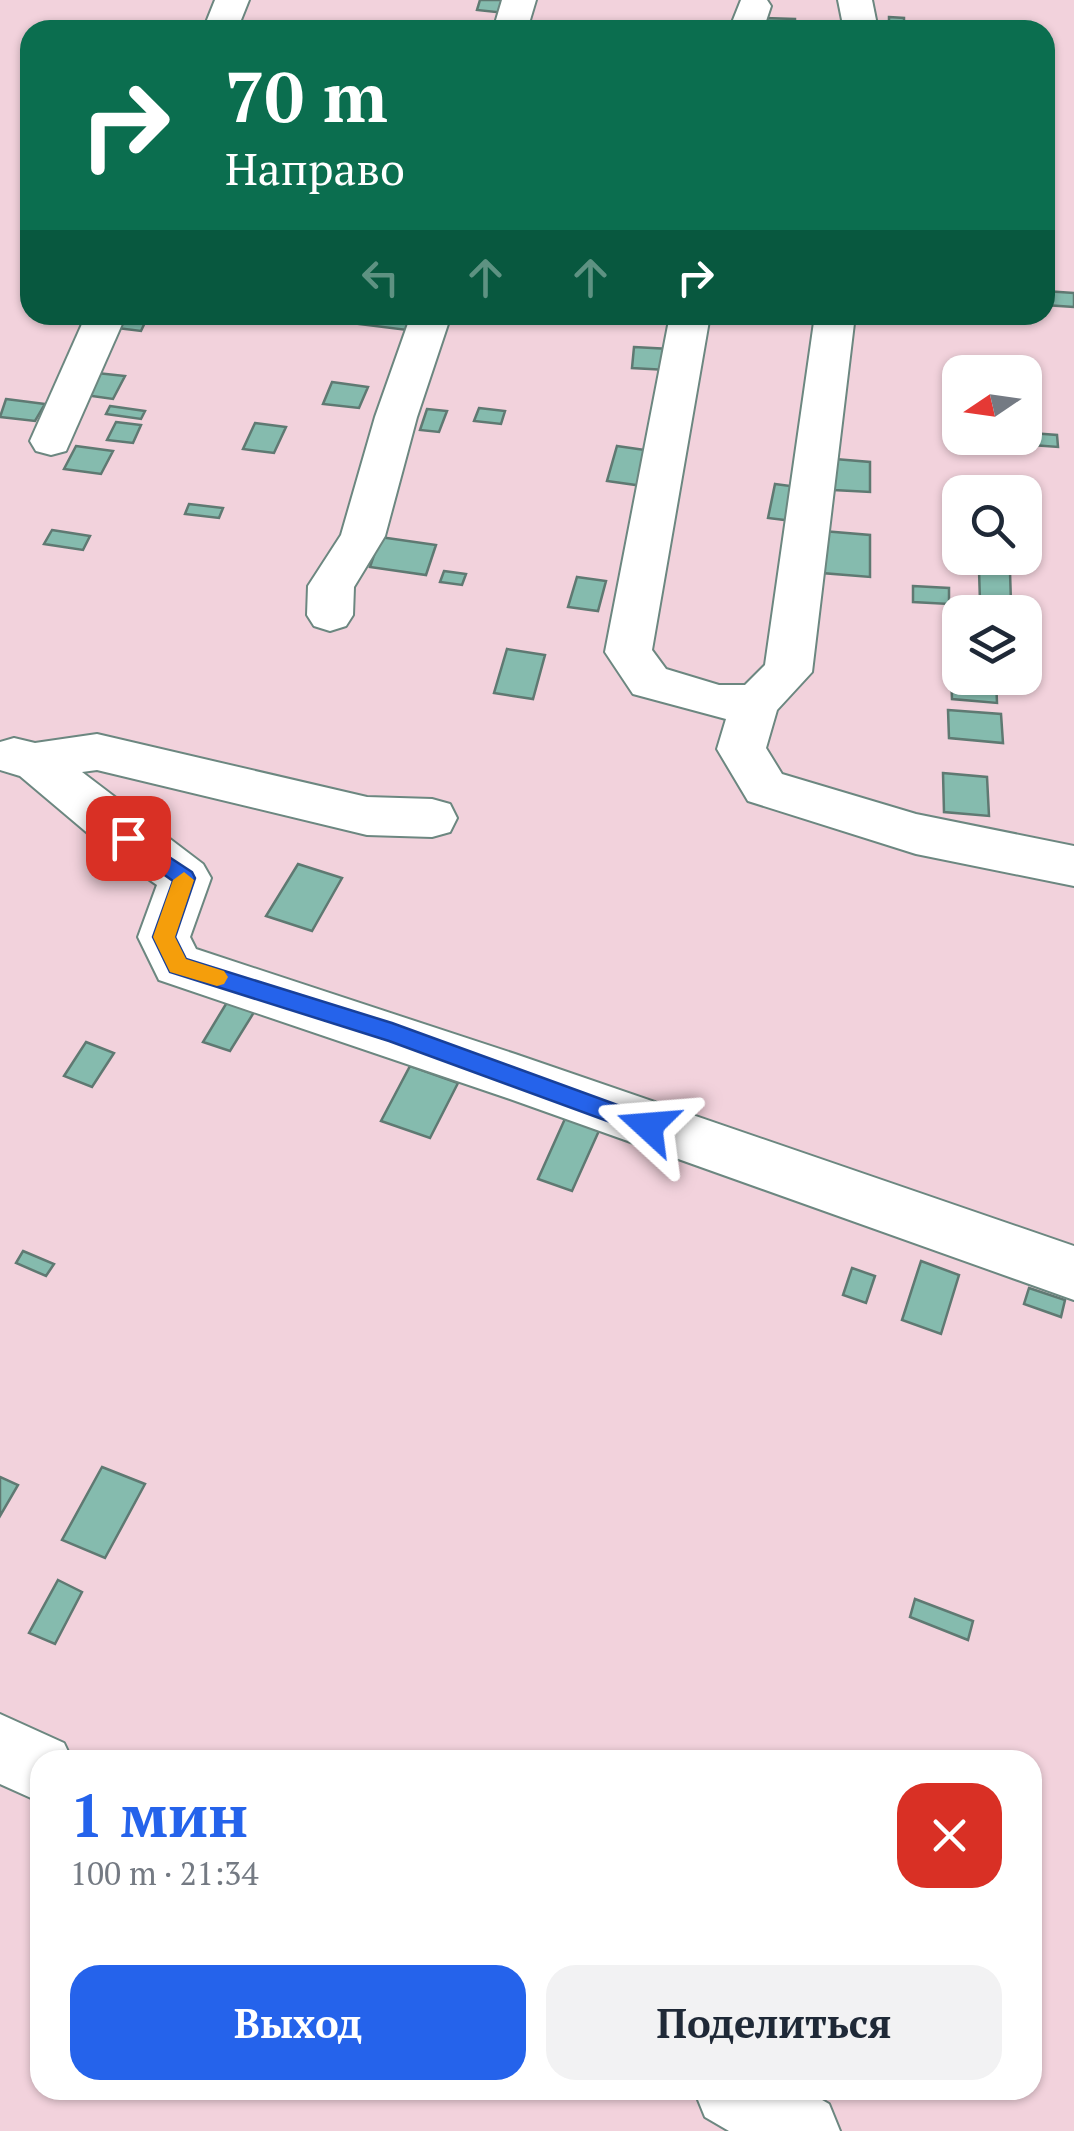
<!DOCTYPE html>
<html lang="ru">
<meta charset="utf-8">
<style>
body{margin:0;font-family:"PT Serif",serif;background:#f2f2f3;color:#1f2937;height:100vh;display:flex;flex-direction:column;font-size:38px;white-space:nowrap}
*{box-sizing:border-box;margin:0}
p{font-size:32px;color:#747a83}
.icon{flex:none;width:55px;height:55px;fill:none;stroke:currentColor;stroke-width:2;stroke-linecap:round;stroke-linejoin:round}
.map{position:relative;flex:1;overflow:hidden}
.drawer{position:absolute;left:30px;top:1750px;width:1012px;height:350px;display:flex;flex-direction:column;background:#fff;border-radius:30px;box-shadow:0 2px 8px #0004}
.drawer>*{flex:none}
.banner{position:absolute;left:20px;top:20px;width:1035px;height:305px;border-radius:30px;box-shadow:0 2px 8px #0004;background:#0b6e4f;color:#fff;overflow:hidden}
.needle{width:65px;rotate:257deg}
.controls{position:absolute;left:942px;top:355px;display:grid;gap:20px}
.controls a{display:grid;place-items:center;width:100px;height:100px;border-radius:20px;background:#fff;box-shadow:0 2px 8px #0004;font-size:50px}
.pin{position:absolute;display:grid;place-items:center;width:85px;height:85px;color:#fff;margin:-42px;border-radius:20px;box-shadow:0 5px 15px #0006}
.me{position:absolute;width:110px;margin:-55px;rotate:289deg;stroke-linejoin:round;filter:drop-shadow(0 0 8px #0008)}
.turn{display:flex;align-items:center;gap:35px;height:210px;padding:0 40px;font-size:45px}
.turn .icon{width:130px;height:130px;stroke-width:2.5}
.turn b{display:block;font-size:70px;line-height:85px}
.lanes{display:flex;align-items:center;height:95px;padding:0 40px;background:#0003;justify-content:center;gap:50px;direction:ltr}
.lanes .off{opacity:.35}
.round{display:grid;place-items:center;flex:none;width:105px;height:105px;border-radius:30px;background:#f2f2f3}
.overview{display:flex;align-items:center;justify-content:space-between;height:170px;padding:0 40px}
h1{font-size:60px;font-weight:700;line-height:75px;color:#2563eb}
.primary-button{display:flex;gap:20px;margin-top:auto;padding:20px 40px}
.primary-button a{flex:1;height:115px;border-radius:30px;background:#2563eb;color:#fff;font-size:40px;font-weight:700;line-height:115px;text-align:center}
.primary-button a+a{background:#f2f2f3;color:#1f2937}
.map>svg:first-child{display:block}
.green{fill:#f2d2dc;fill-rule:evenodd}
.building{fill:#85bbae;stroke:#5f7972;stroke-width:2.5}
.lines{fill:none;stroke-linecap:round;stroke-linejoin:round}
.minor-casing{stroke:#6c8780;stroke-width:4}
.minor{fill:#fff;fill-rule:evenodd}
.route{fill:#2563eb;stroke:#184099;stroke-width:2.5}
.slow{fill:#f59e0b}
</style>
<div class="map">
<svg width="1074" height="2131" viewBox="0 0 1074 2131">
<rect width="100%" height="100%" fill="#d5f3eb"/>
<path class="green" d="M0,0H1074V2131H0ZM30,30H1045V315H30ZM960,372H1025V438H960ZM960,492H1025V558H960ZM960,612H1025V678H960ZM40,1760H1032V2090H40Z"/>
<g class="building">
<polygon points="480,0 511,0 505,13 477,10"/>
<polygon points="889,17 904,18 904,30 870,30 870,24 889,25"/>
<polygon points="764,18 795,19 795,30 763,30"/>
<polygon points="1045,291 1074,293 1074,307 1045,305"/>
<polygon points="123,315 139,315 148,316 141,331 117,328"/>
<polygon points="363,315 412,315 407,330 359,324"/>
<polygon points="634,347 670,349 667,370 632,368"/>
<polygon points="97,373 125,376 113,399 85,395"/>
<polygon points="332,382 368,387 359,408 323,404"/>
<polygon points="6,399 45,404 35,421 0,417"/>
<polygon points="110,406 145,411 141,419 106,414"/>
<polygon points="479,408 505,411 501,424 474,421"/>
<polygon points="427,409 447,411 439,432 420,430"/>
<polygon points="116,422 141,425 133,443 107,440"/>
<polygon points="255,423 286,427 274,453 243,449"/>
<polygon points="1031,433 1057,435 1058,447 1032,445"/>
<polygon points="76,446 113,451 101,474 64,469"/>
<polygon points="617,446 652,451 643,486 607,481"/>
<polygon points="835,459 870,462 870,492 834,490"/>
<polygon points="775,484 798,487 793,521 768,518"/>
<polygon points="189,504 223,508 219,518 185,514"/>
<polygon points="52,530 90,536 83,550 44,544"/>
<polygon points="823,531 870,535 870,577 822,573"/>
<polygon points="380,537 436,545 426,575 370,567"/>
<polygon points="979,570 1010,572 1011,603 980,601"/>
<polygon points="444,571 466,574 462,585 440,582"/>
<polygon points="577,577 606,581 598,611 568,607"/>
<polygon points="913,586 949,588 949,604 913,602"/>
<polygon points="507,649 545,655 533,699 494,693"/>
<polygon points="951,673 960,674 960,678 996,678 997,703 952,699"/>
<polygon points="948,710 1001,714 1003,743 949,738"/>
<polygon points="943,773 987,777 989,816 944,812"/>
<polygon points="298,864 342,878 312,931 266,916"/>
<polygon points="229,999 256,1009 230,1051 203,1042"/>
<polygon points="86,1042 114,1053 92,1087 64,1076"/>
<polygon points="410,1066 458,1083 430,1138 381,1121"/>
<polygon points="568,1112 602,1124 572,1191 538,1179"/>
<polygon points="23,1251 54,1264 46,1276 16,1263"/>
<polygon points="921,1261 959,1275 941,1334 902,1320"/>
<polygon points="852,1268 875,1276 866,1303 843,1295"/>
<polygon points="1029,1288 1065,1300 1061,1317 1024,1304"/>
<polygon points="102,1467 145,1484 105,1558 62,1540"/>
<polygon points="0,1477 18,1485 0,1516"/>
<polygon points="58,1580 82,1592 55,1644 29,1633"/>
<polygon points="915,1599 973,1621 968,1640 910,1617"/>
</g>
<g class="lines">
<g class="minor-casing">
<g id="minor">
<polygon points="215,0 249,0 237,30 203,30"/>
<polygon points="502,0 536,0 527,30 493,30"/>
<polygon points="741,0 767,0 771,6 763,30 729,30"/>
<polygon points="838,0 872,0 878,30 844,30"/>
<polygon points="86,315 126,315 66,451 51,455 36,451 30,441"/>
<polygon points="411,315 451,315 417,417 385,536 354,587 353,615 346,626 330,631 314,626 307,615 308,586 341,535 375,417"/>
<polygon points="670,315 710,315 652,650 666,669 719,685 745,685 765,665 815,315 855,315 812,672 777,710 766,748 782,774 916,814 1074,846 1074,886 916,854 748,801 717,749 726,719 633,694 605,652"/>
<polygon points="97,734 367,797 432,799 450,804 457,818 450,832 432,837 367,835 97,770 82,772 203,864 211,878 190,937 196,949 515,1054 1074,1246 1074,1300 510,1099 159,980 138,937 157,885 110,852 20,776 0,770 0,742 14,738 35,743"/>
<polygon points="0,1714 64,1743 72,1760 40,1760 40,1802 0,1784"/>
<polygon points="694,2090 805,2090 829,2104 840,2131 729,2131 705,2117"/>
</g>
</g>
<use href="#minor" class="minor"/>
</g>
<polygon class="route" points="128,830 192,872 195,878 175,937 186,959 392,1023 656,1119 659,1126 656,1133 648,1136 389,1041 170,972 153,937 173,881 121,844 118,838 121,833"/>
<polygon class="slow" points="184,872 194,880 175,937 186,959 224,971 228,977 224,984 217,986 170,972 153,937 173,880"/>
</svg>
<div class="controls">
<a><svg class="needle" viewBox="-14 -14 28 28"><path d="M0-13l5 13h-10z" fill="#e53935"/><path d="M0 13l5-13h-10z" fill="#747a83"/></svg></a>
<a><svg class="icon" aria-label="search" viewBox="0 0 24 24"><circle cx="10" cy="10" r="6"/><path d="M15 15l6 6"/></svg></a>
<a><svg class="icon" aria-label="layers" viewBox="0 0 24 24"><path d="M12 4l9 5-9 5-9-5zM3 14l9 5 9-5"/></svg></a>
</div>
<div class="pin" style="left:128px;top:838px;background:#d93025"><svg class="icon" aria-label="arrive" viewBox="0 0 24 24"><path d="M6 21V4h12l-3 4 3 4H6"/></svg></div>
<svg class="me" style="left:648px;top:1126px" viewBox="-20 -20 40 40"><path d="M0-17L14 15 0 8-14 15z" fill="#2563eb" stroke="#fff" stroke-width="4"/></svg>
<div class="banner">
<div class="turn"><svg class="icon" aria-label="right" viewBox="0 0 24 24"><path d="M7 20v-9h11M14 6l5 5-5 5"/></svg><div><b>70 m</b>Направо</div></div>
<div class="lanes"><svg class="icon off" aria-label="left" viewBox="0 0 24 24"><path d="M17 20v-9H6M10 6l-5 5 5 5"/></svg><svg class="icon off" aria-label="ahead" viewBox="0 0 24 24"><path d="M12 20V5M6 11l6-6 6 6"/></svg><svg class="icon off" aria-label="ahead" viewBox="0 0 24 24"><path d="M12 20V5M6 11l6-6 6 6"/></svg><svg class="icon" aria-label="right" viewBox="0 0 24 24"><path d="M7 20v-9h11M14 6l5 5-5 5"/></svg></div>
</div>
<section class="drawer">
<div class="overview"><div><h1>1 мин</h1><p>100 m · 21:34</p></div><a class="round" style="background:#d93025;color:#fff"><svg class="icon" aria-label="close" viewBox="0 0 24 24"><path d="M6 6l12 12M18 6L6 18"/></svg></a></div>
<div class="primary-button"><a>Выход</a><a>Поделиться</a></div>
</section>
</div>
